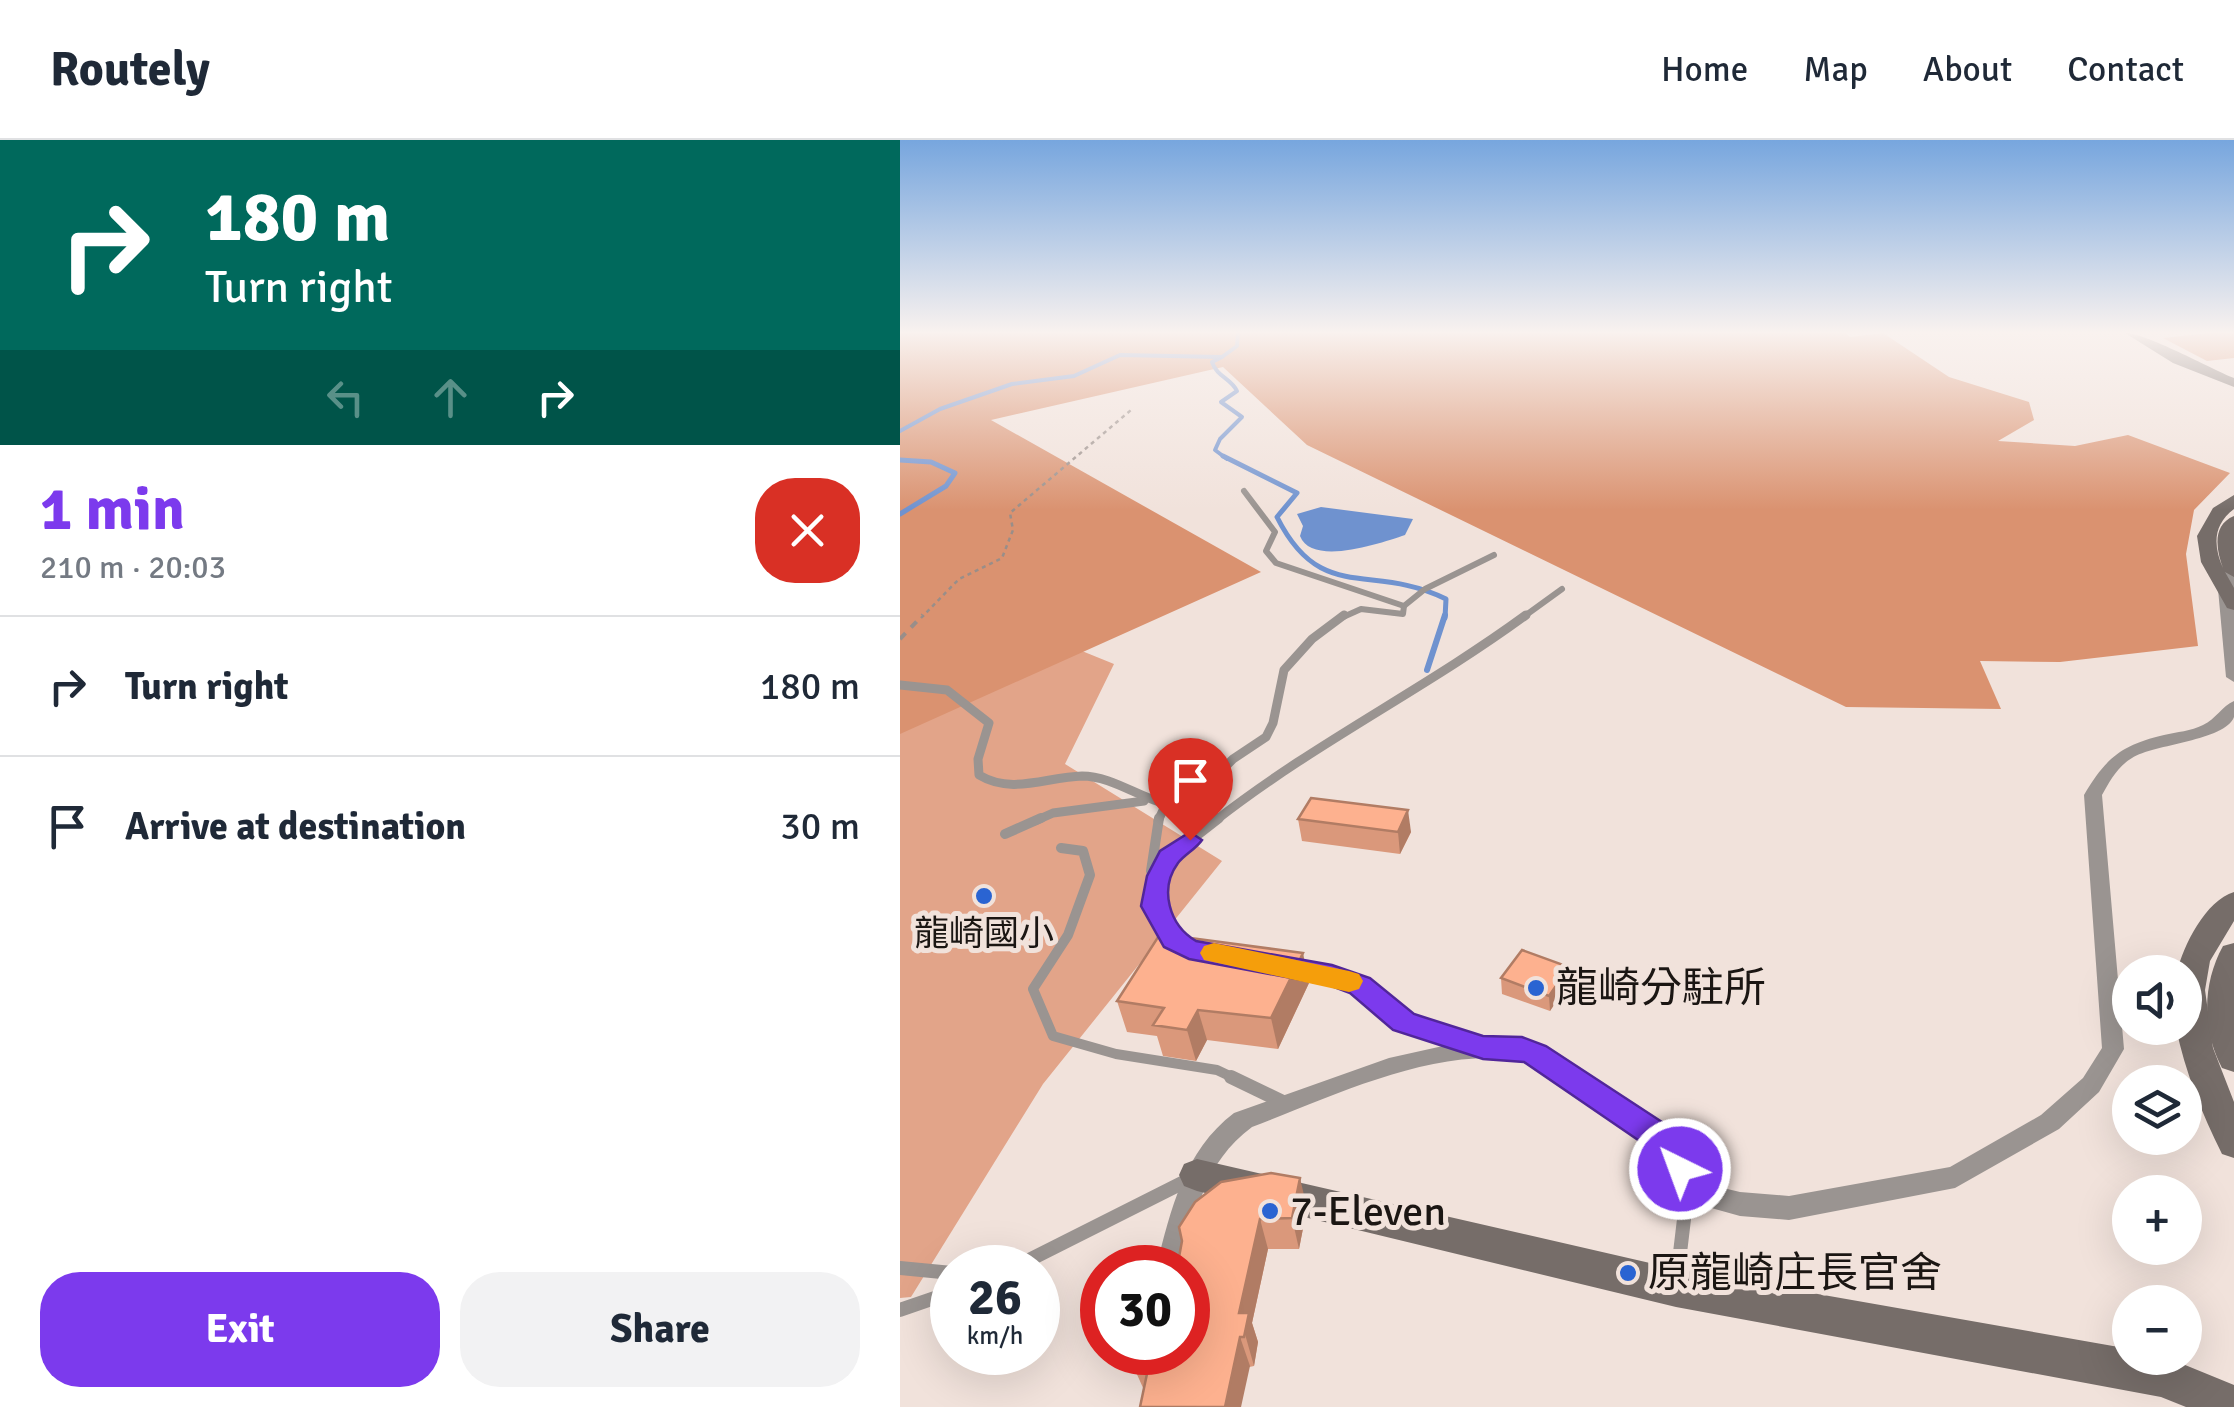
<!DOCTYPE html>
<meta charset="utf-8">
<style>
body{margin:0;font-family:Signika,"Noto Sans TC",sans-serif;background:#f2f2f3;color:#1f2937;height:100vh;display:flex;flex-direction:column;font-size:38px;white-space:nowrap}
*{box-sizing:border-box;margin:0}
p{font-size:32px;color:#747a83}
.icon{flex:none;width:55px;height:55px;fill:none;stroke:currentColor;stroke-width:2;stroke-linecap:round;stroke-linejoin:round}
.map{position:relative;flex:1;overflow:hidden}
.drawer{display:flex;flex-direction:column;background:#fff;width:900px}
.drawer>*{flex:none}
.hud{background:#00695c;color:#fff;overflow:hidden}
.buttons{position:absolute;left:1212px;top:815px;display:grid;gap:20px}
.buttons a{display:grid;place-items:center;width:90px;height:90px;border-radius:50%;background:#fff;box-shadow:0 10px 40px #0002;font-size:50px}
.speed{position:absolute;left:30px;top:1105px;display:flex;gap:20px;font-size:50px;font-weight:700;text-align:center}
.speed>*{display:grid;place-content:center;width:130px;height:130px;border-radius:50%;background:#fff;box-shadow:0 10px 40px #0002;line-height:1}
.speed small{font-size:25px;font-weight:400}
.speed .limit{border:15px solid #d22;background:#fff;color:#111}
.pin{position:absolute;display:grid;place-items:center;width:85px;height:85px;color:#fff;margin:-102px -42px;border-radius:50% 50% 50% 0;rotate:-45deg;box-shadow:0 0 10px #0007}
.pin .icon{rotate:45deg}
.me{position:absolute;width:110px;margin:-55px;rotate:318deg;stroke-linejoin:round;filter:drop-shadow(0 0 8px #0008)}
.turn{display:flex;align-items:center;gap:35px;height:210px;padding:0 40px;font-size:45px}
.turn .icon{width:130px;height:130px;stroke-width:2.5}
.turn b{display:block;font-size:70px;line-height:85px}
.lanes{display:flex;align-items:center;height:95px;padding:0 40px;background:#0003;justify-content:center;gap:50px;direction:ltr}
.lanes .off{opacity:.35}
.round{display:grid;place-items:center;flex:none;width:105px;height:105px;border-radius:40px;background:#f2f2f3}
.summary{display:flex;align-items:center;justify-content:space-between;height:170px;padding:0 40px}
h1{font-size:60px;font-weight:800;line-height:75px;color:#7c3aed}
.button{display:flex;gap:20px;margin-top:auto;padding:20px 40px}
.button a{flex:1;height:115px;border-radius:40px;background:#7c3aed;color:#fff;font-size:40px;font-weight:800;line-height:115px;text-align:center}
.button a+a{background:#f2f2f3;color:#1f2937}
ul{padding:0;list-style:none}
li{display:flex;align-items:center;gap:30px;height:140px;padding:0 40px;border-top:2px solid #e0e1e3}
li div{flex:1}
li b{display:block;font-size:38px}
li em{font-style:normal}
header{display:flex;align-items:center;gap:60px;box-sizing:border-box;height:140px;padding:0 50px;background:#fff;border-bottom:2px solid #e0e1e3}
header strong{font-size:48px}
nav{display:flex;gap:55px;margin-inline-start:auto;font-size:35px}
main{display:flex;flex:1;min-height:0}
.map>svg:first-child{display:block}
.green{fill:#e2a489}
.forest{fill:#da9270}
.water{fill:#6f92cf}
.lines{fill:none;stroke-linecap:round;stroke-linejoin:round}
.stream-far2{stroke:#6f92cf;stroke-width:4}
.stream-far1{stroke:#6f92cf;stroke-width:5}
.stream{stroke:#6f92cf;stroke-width:6}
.path-far1{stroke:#998e89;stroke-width:2.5;stroke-dasharray:4 4;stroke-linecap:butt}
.path{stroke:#998e89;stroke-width:4;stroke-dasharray:8 8;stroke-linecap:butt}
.lane-far3{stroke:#9a9491;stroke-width:6}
.lane-far2{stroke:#9a9491;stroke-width:9}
.lane-far1{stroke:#9a9491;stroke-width:10}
.lane{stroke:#9a9491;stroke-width:14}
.street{fill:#9a9491;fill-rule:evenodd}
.secondary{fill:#766d69;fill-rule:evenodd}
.wall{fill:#da987b}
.shaded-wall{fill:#b17c64}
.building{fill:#fdb18f;stroke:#b17c64;stroke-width:2.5}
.route{fill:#7c3aed;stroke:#51269a;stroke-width:2.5}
.slow{fill:#f59e0b}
.poi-dot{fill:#2a64d2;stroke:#f1e2db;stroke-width:4}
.labels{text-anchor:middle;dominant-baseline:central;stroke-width:10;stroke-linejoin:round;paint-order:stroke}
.poi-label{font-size:35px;fill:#1b1613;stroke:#f1e2db}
.near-poi-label{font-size:42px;fill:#1b1613;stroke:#f1e2db;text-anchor:start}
</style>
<header>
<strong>Routely</strong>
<nav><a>Home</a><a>Map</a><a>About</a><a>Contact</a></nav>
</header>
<main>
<section class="drawer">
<div class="hud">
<div class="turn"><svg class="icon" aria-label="right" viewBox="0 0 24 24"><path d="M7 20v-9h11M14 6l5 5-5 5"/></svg><div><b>180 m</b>Turn right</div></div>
<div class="lanes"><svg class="icon off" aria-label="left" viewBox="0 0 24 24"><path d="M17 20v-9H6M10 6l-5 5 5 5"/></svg><svg class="icon off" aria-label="ahead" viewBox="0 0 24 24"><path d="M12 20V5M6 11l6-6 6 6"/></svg><svg class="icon" aria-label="right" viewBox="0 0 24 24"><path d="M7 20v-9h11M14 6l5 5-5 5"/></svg></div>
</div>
<div class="summary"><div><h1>1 min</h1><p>210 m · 20:03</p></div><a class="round" style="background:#d93025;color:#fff"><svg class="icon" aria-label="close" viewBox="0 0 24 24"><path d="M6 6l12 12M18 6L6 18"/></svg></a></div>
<ul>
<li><svg class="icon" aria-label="right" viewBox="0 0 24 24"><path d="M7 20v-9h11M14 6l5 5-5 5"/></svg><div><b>Turn right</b></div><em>180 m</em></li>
<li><svg class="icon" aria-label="arrive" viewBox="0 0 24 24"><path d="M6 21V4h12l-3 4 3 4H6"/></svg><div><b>Arrive at destination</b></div><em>30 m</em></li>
</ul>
<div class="button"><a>Exit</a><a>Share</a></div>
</section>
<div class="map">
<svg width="1334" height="1267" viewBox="0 0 1334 1267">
<rect width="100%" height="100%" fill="#f1e2db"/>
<polygon class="green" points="0,437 214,524 165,624 322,721 143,944 11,1157 0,1158"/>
<g class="forest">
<polygon points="0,193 945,193 950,197 983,193 1049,237 1129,262 1134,280 1098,301 1175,306 1228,295 1330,333 1294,370 1286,414 1298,506 1160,522 1080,521 1101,569 946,567 407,305 323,227 91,280 361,432 0,594"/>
<polygon points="1308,193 1334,193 1334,218 1307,221 1263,198"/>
</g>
<path class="water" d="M421,367L513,379L505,395C481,403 412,427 400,396L403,386L397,374Z"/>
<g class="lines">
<g class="stream-far2">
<path d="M322,217L312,222C317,237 331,238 337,251L321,262L342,277L320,299L315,310L327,319"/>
<polyline points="0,291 40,269 112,244 174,236 220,215 322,217 337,206 338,193"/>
</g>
<g class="stream-far1">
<path d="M323,316L397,353L377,377C421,465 471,422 546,459L545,478"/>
<polyline points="0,320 31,322 55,333 46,346 0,374"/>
</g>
<polyline class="stream" points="527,530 545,475"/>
<polyline class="path-far1" points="21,478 59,439 102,418 113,390 110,373 231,270"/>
<polyline class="path" points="0,499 23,475"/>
<g class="lane-far3">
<polyline points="344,351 375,392 366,411 376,423 504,466"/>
<polyline points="441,478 461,469 503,474 504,466 525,449 594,415"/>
<polyline points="622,478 662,449"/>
</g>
<g class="lane-far2">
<path d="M0,545L47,550L89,583L78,619L79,635C112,655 146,637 182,636C211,636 238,657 266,664"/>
<polyline points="135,681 153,673 244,661"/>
<polyline points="258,681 266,664 305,647 333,619 366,597 373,583 384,530 412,499 444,475"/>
<path d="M315,681C413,604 525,549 626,475"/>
</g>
<g class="lane-far1">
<polyline points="259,678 251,731 259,736 254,765 279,804"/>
<polyline points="105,694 141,678"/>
<polyline points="161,708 183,711 190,735 168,795 133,849 153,896 216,914 317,930 336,939"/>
<polyline points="259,736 269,717 319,678"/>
<polyline points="397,829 460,845 504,882 572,904"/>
</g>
<g class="lane">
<polyline points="331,937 383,962"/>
<polyline points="0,1128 52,1133"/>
<polyline points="113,1128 290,1039"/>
<polyline points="777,1138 787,1054"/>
<polyline points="0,1170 52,1152"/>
</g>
<g class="street">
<polygon points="1334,423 1334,542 1326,537 1318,449 1325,427"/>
<path d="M1334,561C1334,562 1334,576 1334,577C1325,601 1254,604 1232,618C1217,627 1210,641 1202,655L1224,909L1199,952L1159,989L1055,1048L889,1080L840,1076L779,1059L763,1013L629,922C540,903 434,956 352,987C303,1024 296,1071 283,1128H256C271,1069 284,1011 334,973L489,918L570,900L605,899L643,908L782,1000L798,1042L840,1052L889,1056L1050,1027L1141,975L1183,938L1202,908L1184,655C1206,618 1221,605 1264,595C1277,592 1291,591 1303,585C1316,579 1322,566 1334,561Z"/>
</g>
<g class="secondary">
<path d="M1225,193C1244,192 1309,228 1334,238V247L1273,223Z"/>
<path d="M1334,355V369C1313,385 1313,405 1323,428C1316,409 1312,385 1334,376V437L1325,432L1334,448V470L1327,468L1301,422L1297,396L1313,368Z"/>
<path d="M1334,752V781L1310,821L1305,850L1313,908L1334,962V1018L1322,1014C1302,974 1285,931 1276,888H1285V832H1277C1283,806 1306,760 1334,752Z"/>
<path d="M1334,803V932L1322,928C1302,890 1302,844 1323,806Z"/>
<polygon points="297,1019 776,1129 1230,1209 1230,1218 1268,1218 1334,1245 1334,1267 1286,1267 1261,1257 776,1167 297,1051 284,1046 279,1035 284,1024"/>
</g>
</g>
<g class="wall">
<polygon points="398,679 511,692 500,714 402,701"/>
<polygon points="601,838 669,842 650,871 602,854"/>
<polygon points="409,843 378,909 307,900 296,921 263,916 257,896 227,892 217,861"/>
<polygon points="407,1068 399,1109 368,1109 352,1183 358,1202 354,1226 244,1250 235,1230 288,1212 282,1101 279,1087"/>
</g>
<g class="shaded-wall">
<polygon points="508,670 511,692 500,714 498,692"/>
<polygon points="403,813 409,843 378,909 371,878"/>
<polygon points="669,827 669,842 650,871 649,856"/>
<polygon points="298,870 307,900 296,921 287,890"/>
<polygon points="400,1038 407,1068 399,1109 392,1078"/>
<polygon points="360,1079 368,1109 352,1183 358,1202 354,1226 339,1173"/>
<polygon points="340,1197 350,1226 341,1267 325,1267"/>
</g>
<g class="building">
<polygon points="411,658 508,670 498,692 398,679"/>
<polygon points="260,794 403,813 371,878 298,870 287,890 253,885 264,868 217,861"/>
<polygon points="622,810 669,827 649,856 601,838"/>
<polygon points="371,1033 400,1038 392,1078 360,1079 339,1173 349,1173 344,1197 340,1197 325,1267 240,1267 248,1229 235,1230 239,1212 288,1212 288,1128 277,1128 282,1101 279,1087 295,1062 321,1042"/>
</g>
<linearGradient id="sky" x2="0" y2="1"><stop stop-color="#77a6de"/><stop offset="0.52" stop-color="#f9f2ef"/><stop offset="1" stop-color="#f9f2ef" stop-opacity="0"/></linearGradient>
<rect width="1334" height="370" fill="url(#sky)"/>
<path class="route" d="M290,692L302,700C296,709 285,714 278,723C259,749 269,785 296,801L432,825L470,838L514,874L583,896L622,897L646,906L785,997L797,1029L792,1039L780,1043L769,1039L760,1015L624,922L583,919L493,890L450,853L429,845L289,819L264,807L241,766L247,736L260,711Z"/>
<polygon class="slow" points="314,803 449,831 459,834 463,841 459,849 449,852 304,820 300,813 304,806"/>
<g class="poi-dot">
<circle cx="84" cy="756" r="10"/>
<circle cx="636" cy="848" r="10"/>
<circle cx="370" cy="1071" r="10"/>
<circle cx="728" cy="1133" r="10"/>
</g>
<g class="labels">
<g class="poi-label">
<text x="84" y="793">龍崎國小</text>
</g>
<g class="near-poi-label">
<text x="656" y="848">龍崎分駐所</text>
<text x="390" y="1071">7-Eleven</text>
<text x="748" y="1133">原龍崎庄長官舍</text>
</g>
</g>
</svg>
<div class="buttons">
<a><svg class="icon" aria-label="sound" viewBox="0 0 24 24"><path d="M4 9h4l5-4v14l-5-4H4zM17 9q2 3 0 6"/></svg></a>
<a><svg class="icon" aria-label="layers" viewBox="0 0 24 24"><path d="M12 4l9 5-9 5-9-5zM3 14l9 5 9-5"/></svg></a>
<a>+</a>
<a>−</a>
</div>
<div class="speed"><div>26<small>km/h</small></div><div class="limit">30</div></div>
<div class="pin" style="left:290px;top:700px;background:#d93025"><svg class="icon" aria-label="arrive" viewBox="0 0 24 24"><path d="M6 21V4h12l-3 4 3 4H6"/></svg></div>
<svg class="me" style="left:780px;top:1029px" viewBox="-20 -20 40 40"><circle r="17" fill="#7c3aed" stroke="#fff" stroke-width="3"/><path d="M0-11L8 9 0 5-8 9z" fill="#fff"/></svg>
</div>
</main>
